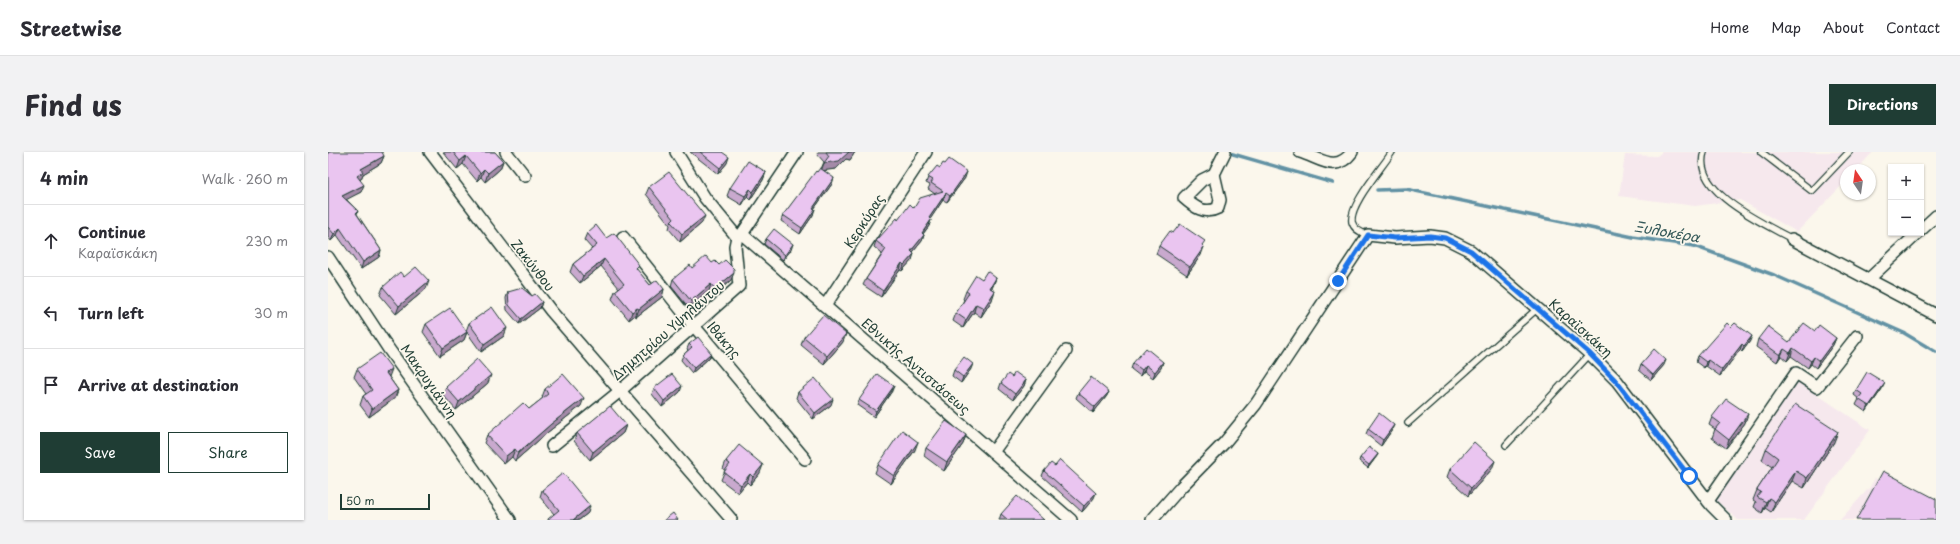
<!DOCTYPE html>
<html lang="en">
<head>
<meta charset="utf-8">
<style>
	:root { --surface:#fff; --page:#f2f2f3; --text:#2b2b33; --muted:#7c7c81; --line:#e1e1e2; --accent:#1f3d34 }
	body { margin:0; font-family:"Playpen Sans",sans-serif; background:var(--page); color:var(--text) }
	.controls { position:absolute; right:12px; top:12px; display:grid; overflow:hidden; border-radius:0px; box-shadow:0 1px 3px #0004 }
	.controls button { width:36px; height:36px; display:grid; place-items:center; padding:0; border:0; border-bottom:1px solid var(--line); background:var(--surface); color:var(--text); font:20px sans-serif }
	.compass { position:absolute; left:1512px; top:12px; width:36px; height:36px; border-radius:50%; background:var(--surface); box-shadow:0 1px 3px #0004; rotate:347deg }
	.scale { position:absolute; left:12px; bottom:10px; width:90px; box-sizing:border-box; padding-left:4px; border:2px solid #1f3d34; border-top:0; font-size:11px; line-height:14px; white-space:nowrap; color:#1f3d34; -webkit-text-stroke:3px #fbf7ec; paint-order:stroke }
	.stop { position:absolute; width:12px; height:12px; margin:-9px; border:3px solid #1a73e8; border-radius:50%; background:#fff }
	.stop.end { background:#1a73e8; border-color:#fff; box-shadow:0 1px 4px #0008 }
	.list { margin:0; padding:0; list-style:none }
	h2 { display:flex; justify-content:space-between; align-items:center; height:52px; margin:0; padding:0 16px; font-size:17px }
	h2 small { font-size:13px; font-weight:400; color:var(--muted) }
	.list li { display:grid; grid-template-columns:26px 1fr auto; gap:12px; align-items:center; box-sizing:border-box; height:72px; padding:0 16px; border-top:1px solid var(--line) }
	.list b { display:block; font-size:15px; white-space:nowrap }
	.list p { margin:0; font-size:13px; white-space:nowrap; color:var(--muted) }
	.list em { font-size:13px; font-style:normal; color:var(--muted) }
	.actions { display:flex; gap:8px; padding:12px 16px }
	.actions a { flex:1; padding:9px 0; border:1px solid var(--accent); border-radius:0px; text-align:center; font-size:14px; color:var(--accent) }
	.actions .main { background:var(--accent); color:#fff }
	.icon { flex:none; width:22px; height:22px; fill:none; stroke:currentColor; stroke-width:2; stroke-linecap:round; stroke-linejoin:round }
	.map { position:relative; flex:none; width:1608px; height:368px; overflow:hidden; border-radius:0px }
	header { display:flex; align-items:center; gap:24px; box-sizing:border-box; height:56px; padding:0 20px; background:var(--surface); border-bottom:1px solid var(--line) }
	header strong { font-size:19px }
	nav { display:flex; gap:22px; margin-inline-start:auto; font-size:14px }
	.intro { display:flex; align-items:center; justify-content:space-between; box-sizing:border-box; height:96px; padding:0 24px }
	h1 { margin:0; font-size:28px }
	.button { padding:10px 18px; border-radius:0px; background:var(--accent); color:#fff; font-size:14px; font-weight:700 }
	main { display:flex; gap:24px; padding:0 24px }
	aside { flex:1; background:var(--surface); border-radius:0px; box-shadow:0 1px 3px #0004 }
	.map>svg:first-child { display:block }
</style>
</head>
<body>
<header>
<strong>Streetwise</strong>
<nav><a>Home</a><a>Map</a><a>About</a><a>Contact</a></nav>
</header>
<div class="intro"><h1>Find us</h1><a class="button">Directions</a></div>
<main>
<aside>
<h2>4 min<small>Walk · 260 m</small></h2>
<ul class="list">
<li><svg class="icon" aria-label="ahead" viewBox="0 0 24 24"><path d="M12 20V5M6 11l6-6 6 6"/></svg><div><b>Continue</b><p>Καραϊσκάκη</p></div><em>230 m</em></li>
<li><svg class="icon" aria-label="left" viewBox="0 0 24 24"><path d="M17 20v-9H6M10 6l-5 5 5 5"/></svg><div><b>Turn left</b></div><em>30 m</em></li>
<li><svg class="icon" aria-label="arrive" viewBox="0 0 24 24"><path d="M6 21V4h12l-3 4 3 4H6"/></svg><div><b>Arrive at destination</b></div></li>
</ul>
<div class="actions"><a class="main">Save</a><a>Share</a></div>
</aside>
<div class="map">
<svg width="1608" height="368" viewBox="0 0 1608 368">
	<rect width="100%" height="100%" fill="#fbf7ec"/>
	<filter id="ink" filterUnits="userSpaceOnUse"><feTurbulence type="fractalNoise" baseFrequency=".025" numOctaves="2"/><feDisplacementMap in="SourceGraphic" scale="8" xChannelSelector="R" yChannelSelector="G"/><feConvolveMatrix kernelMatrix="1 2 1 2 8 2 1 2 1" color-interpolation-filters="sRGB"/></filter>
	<g filter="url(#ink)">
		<!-- built -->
		<g fill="#f6e8ed">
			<path d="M1334 0H1545L1528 18H1518V29L1469 80 1412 48 1367 54 1291 44 1297 3 1329 4Z"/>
			<path d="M1469 229 1542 278 1476 368H1410L1388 348Z"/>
			<path d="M1547 326 1608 358V368H1512L1542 335Z"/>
		</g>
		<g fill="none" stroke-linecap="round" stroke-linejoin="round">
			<!-- stream -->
			<g stroke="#6292a4" stroke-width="3.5">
				<path d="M898 0 1005 31"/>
				<path d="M1049 38 1078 37 1305 85 1366 94 1446 123 1576 181 1608 200"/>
			</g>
			<defs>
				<g id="service">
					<path d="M1376 0C1363 40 1437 72 1464 87"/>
					<path d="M1433 0 1484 39 1521 0"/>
					<path d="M1040 83C1034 81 1026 78 1024 70 1021 53 1054 16 1064 0"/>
					<path d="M1080 271 1210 156"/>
					<path d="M1178 293 1262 202"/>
				</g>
				<g id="minor">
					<path d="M102 0 223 159 403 367"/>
					<path d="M178 0 197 24"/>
					<path d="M348 0 377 46 409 85"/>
					<path d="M972 0C992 6 1008 22 1024 0"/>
					<path d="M886 22 874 28 856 46C866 55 877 63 890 56L892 48 886 22 897 0"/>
					<path d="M1593 78 1608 64"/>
					<path d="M414 82 743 368"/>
					<path d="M295 85 366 174 477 307"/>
					<path d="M1464 87 1608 163"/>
					<path d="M0 105 60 196 182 368"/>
					<path d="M1542 126 1590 81"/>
					<path d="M497 154 598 0"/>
					<path d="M224 294 292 239 411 134 407 94 409 85 414 82 422 70 469 0"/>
					<path d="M665 300 738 199"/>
					<path d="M1380 349 1468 221 1489 235 1529 184"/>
					<path d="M824 368 853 335 897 290 928 252 1040 83 1067 86 1102 84 1117 86 1143 99 1262 202 1289 229 1383 353 1398 368"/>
				</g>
			</defs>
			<!-- service casing -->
			<use href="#service" stroke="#1f3d34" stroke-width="8"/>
			<!-- minor casing -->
			<use href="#minor" stroke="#1f3d34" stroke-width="14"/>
			<!-- service -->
			<use href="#service" stroke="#fbf7ec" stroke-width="5.5"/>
			<!-- minor -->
			<use href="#minor" stroke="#fbf7ec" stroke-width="11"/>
		</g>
		<!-- wall -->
		<g fill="#c9a9ce" stroke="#1f3d34">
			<path d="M0 0 56 4 53 11 35 22 33 27 32 28 33 40 18 47 30 59 29 62 53 98 51 105 33 117 9 83 3 89 0 85Z"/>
			<path d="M115 0H167L175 9 172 17 157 30 153 25 149 29 135 12 129 17Z"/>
			<path d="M362 0H394L399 11 390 22Z"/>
			<path d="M490 0H527L522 8 518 7 508 17 496 18 504 32 486 57 485 63 472 82 453 69 455 63 489 20 493 17 496 10 489 2Z"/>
			<path d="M612 16 637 26 619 50 615 48 602 67 603 68 601 74 595 82 596 83 594 89 585 100 584 108 574 119 572 118 553 145 535 133 538 127 554 102 546 95 548 89 570 68 607 42 600 37 602 33 598 31 600 25Z"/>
			<path d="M438 20 435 28 422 48 419 45 414 53 399 44 402 36Z"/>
			<path d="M321 35 374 71 352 90 341 77 342 73 318 42Z"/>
			<path d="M259 81 278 86 309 118 322 133 336 137 334 145 308 165 307 163 301 168 284 147 287 139 291 136 273 114 252 131 242 120 245 112 264 97 256 88Z"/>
			<path d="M438 87 463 98 455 108 436 92Z"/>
			<path d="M831 94H875L873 103 859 123 828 102Z"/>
			<path d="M384 111 403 128 385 144 381 139 361 156 343 134 345 127 364 116Z"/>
			<path d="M76 125 98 137 68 162 52 143 55 135Z"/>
			<path d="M668 126 665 134 663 137 664 148 653 165 646 160 635 176 625 169 628 161 636 148 635 147 638 139 654 127Z"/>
			<path d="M180 140 204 144 214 150 212 156 191 172 179 158 178 146Z"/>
			<path d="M141 171 176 184 153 200 138 179Z"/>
			<path d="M98 172 139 180 136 188 112 204 95 180Z"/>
			<path d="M1487 179 1508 186 1505 193 1488 216 1483 212 1480 216 1463 204 1459 209 1453 204 1449 210 1428 195 1430 187 1461 190Z"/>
			<path d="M476 185 515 190 496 212 473 193Z"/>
			<path d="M1422 189 1414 200 1412 198 1392 224 1378 214 1376 216 1368 210 1370 204Z"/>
			<path d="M361 192 383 201 381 206 364 221 353 208 355 203 360 198 359 197Z"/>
			<path d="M835 210 833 216 825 226 816 219 812 224 803 217 805 211Z"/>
			<path d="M1313 212 1336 213 1323 228 1311 218Z"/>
			<path d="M29 217 61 225 70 238 67 246 41 265 32 253 35 244 38 242 26 225Z"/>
			<path d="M643 217 633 231 624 224 626 218Z"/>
			<path d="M684 225 698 228 696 234 685 248 671 237 673 231Z"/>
			<path d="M160 231 128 258 115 243 118 235Z"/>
			<path d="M326 236 352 240 334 255 324 242Z"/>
			<path d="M217 237 253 254 220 280 187 309 184 305 176 312 156 291 159 283 201 257 215 246 214 245Z"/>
			<path d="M1554 237 1538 260 1528 253 1531 247 1526 243 1528 238Z"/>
			<path d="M564 239 546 265 529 253 531 248Z"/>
			<path d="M470 240 503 253 485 267 468 246Z"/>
			<path d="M781 240 778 245 765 261 748 246 750 241Z"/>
			<path d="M1384 265 1417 271 1398 296 1384 286 1387 277 1381 273Z"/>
			<path d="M298 273 295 281 262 308 246 289 249 281Z"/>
			<path d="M1040 277 1064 278 1053 294 1038 282Z"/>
			<path d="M638 283 635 292 616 319 596 304 598 296Z"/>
			<path d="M1506 290 1476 336 1464 329 1443 360 1437 356 1434 361 1426 355 1428 350 1425 348 1429 338 1444 315 1434 308 1438 297Z"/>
			<path d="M587 298 563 332 547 321 550 313Z"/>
			<path d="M1050 302 1049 304 1040 316 1031 309 1032 306Z"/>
			<path d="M398 309 432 321 422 333 419 330 410 341 393 328 397 318 395 317Z"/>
			<path d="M727 314 766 346 754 360 714 324 716 319Z"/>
			<path d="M1122 317H1164L1140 344 1119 325Z"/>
			<path d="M214 338 260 361 251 368H220L226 362 212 345Z"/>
			<path d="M673 362 716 368H671Z"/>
		</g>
		<!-- shaded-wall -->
		<g fill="#a48aa8" stroke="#1f3d34">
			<path d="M521 0H527L522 8 518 7 508 17 493 19 496 11Z"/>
			<path d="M56 4 53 11 35 22 33 27 26 31 29 24 33 17Z"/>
			<path d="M138 4 135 12 129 17 132 9Z"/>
			<path d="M401 5 399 11 390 22 392 16Z"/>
			<path d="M175 9 172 17 157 30 160 21Z"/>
			<path d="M156 17 153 25 149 29 152 21Z"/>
			<path d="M438 20 435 28 422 48 425 40Z"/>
			<path d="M639 20 637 26 619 50 622 44Z"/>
			<path d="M506 26 504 32 483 61 485 56Z"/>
			<path d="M36 33 33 40 12 51 14 44Z"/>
			<path d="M422 37 419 45 414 53 417 44Z"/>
			<path d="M618 41 615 48 599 72 601 66Z"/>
			<path d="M487 57 485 63 472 82 474 76Z"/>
			<path d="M377 64 374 71 352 90 354 82Z"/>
			<path d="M603 68 601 74 591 87 594 81Z"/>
			<path d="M12 76 9 83 3 89 6 82Z"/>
			<path d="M596 83 594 89 581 105 583 99Z"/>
			<path d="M465 92 463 98 455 108 457 103Z"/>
			<path d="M876 95 873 103 859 123 862 115Z"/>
			<path d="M53 98 51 105 33 117 35 110Z"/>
			<path d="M586 102 584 108 574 119 576 113Z"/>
			<path d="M276 107 273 114 252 131 255 124Z"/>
			<path d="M574 111 572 118 553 145 555 139Z"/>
			<path d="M406 121 403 128 385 144 387 137Z"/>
			<path d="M668 126 665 134 659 144 662 136Z"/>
			<path d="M101 129 98 137 68 162 71 154Z"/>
			<path d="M383 132 381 139 361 156 363 149Z"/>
			<path d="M336 137 334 145 308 165 311 157Z"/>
			<path d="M667 139 664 148 653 165 656 156Z"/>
			<path d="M214 150 212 156 191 172 193 167Z"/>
			<path d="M648 152 646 160 635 176 638 168Z"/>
			<path d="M309 156 307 163 301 168 304 160Z"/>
			<path d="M179 176 176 184 153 200 156 192Z"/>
			<path d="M139 180 136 188 112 204 115 196Z"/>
			<path d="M518 182 515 190 496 212 499 204Z"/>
			<path d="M1424 184 1422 189 1414 200 1416 194Z"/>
			<path d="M1508 186 1505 193 1488 216 1491 209Z"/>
			<path d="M1414 192 1412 198 1392 224 1394 218Z"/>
			<path d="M1465 196 1463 204 1459 209 1462 201Z"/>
			<path d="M1456 197 1453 204 1449 210 1452 203Z"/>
			<path d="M383 201 381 206 364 221 366 216Z"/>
			<path d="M1486 205 1483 212 1480 216 1483 209Z"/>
			<path d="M1338 208 1336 213 1323 228 1325 223Z"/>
			<path d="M1380 208 1378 214 1376 216 1378 210Z"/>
			<path d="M835 210 833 216 825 226 827 220Z"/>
			<path d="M645 212 643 217 633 231 635 225Z"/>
			<path d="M818 213 816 219 812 224 814 218Z"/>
			<path d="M64 217 61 225 58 221Z"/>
			<path d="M163 223 160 231 128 258 131 250Z"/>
			<path d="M698 228 696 234 685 248 687 242Z"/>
			<path d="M1557 231 1554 237 1538 260 1541 254Z"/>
			<path d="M354 234 352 240 334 255 336 249Z"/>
			<path d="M566 234 564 239 546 265 548 259Z"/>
			<path d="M70 238 67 246 41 265 44 257Z"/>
			<path d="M781 240 778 245 765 261 767 255Z"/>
			<path d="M256 246 253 254 220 280 187 309 190 301 223 272Z"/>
			<path d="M505 247 503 253 485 267 487 261Z"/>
			<path d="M1420 262 1417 271 1398 296 1401 288Z"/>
			<path d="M298 273 295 281 262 308 265 300Z"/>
			<path d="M1066 273 1064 278 1053 294 1055 288Z"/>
			<path d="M1510 280 1506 290 1476 336 1479 326Z"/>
			<path d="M638 283 635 292 616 319 619 310Z"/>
			<path d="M590 290 587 298 563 332 566 324Z"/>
			<path d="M187 297 184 305 176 312 178 304Z"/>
			<path d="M1050 302 1049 304 1040 316 1041 313Z"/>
			<path d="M1167 309 1164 317 1140 344 1143 336Z"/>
			<path d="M435 313 432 321 422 333 425 325Z"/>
			<path d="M1468 319 1464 329 1443 360 1447 350Z"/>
			<path d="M422 322 419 330 410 341 413 333Z"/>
			<path d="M768 341 766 346 754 360 756 354Z"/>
			<path d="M1441 346 1437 356 1434 361 1438 350Z"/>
			<path d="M262 354 260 361 251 368H245Z"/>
		</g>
		<!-- building -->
		<g fill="#eac5f0" stroke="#1f3d34">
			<path d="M0 0H54L56 4 33 17 35 20 29 24 36 33 14 44 30 59 28 61 53 98 35 110 12 76 6 82 0 75Z"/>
			<path d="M125 0H167L175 9 160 21 156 17 152 21 138 4 132 9Z"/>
			<path d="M372 0H394L401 5 392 16Z"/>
			<path d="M498 0H521L511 9 496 11 501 4Z"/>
			<path d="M621 7 639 20 622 44 618 41 601 66 603 68 594 81 596 83 583 99 586 102 576 113 574 111 555 139 538 127 558 97 548 89 569 66 570 68 582 52 586 56 592 46 615 39 603 31 605 28 600 25 609 14 612 16 615 11 617 12Z"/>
			<path d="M420 9 438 20 425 40 422 37 417 44 402 36Z"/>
			<path d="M492 16 506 26 485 56 487 57 474 76 455 63 488 19 489 20Z"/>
			<path d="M341 20 377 64 354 82 343 70 346 67 321 35Z"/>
			<path d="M852 72 877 89 874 93 876 95 862 115 831 94 842 79 845 81Z"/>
			<path d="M268 73 278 86 286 81 311 113 308 116 322 133 329 128 336 137 311 157 309 156 304 160 287 139 296 132 276 107 255 124 245 112 269 93 259 81Z"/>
			<path d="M446 77 465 92 457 103 438 87Z"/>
			<path d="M378 104 384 111 387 109 391 113 397 108 406 117V121L387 137 383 132 363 149 345 127 362 113 364 116Z"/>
			<path d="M88 115 101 129 71 154 55 135 72 120 76 125Z"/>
			<path d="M659 119 668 126 662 136 667 139 656 156 648 152 638 168 628 161 641 141 638 139 648 123 654 127Z"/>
			<path d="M194 136 204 144 207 142 214 150 193 167 181 153 180 140Z"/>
			<path d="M164 155 179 176 156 192 141 171Z"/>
			<path d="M122 156 139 180 115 196 98 172Z"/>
			<path d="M495 163 518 182 499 204 476 185Z"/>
			<path d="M1399 171 1403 175 1407 171 1424 184 1416 194 1414 192 1394 218 1380 208 1378 210 1370 204Z"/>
			<path d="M1476 171 1487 179 1491 173 1508 186 1491 209 1486 205 1483 209 1465 196 1462 201 1456 197 1452 203 1430 187 1440 174 1461 190Z"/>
			<path d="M370 185 383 201 366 216 355 203 364 195 361 192Z"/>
			<path d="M818 196 835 210 827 220 818 213 814 218 805 211Z"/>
			<path d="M1326 197 1338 208 1325 223 1313 212Z"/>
			<path d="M52 201 64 217 58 221 70 238 44 257 35 244 44 238 29 217Z"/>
			<path d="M636 205 645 212 635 225 626 218Z"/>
			<path d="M149 207 163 223 131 250 118 235Z"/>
			<path d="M687 220 698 228 687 242 673 231 680 222 684 225Z"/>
			<path d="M1539 220 1557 231 1541 254 1530 247 1534 242 1528 238Z"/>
			<path d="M235 222 256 246 223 272 190 301 187 297 178 304 159 283 195 251 201 257 220 242 217 237Z"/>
			<path d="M344 222 354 234 336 249 326 236Z"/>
			<path d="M549 222 566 234 548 259 531 248Z"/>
			<path d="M763 225 781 240 767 255 750 241Z"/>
			<path d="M487 226 505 247 487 261 470 240Z"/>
			<path d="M1398 247 1420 262 1401 288 1387 277 1392 271 1384 265Z"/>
			<path d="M1467 252 1510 280 1479 326 1468 319 1447 350 1441 346 1438 350 1429 345 1433 340 1429 338 1450 306 1438 297Z"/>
			<path d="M282 254 298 273 265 300 249 281Z"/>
			<path d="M1051 261 1066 273 1055 288 1040 277Z"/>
			<path d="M618 269 638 283 619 310 598 296Z"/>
			<path d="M574 278 590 290 566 324 550 313Z"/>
			<path d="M1146 290 1167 309 1143 336 1122 317Z"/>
			<path d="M411 293 435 313 425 325 422 322 413 333 396 320 402 312 398 309Z"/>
			<path d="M1041 295 1050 302 1041 313 1032 306Z"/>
			<path d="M732 308 768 341 756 354 716 319 723 311 727 314Z"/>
			<path d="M1555 319 1608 347V368H1528Z"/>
			<path d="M235 321 262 354 245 368H220V367L231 358 214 338Z"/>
			<path d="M689 344 716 368H680L673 362Z"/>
			<path d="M345 361 350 368H336Z"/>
		</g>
	</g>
	<g fill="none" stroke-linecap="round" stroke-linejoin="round" filter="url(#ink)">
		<!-- route -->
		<path stroke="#1a73e8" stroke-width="5" d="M1010 129 1040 83 1067 86 1102 84 1117 86 1143 99 1262 202 1288 229 1361 324"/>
	</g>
	<g text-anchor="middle" stroke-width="3.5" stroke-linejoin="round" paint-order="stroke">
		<!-- street labels -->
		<g font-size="13" fill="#1f3d34" stroke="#fbf7ec">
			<text transform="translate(536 69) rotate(-57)" y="5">Κερκύρας</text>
			<text transform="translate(205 113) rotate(52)" y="5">Ζακύνθου</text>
			<text transform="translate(1253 176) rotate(42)" y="5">Καραϊσκάκη</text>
			<text transform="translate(340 178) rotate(-41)" y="5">Δημητρίου Υψηλάντου</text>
			<text transform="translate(396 188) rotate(50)" y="5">Ιθάκης</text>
			<text transform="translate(588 214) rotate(41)" y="5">Εθνικής Αντιστάσεως</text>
			<text transform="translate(101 229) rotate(55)" y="5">Μακρυγιάννη</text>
		</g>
		<!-- water labels -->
		<g font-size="14" font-style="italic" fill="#355959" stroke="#fbf7ec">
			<text transform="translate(1339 80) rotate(10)" y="5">Ξυλοκέρα</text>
		</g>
	</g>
</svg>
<div class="controls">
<button>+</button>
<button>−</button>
</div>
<svg class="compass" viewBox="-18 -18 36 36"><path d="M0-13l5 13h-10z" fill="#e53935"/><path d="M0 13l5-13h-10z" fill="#7c7c81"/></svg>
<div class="scale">50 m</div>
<div class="stop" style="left:1361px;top:324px"></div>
<div class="stop end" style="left:1010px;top:129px"></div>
</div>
</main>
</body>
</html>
